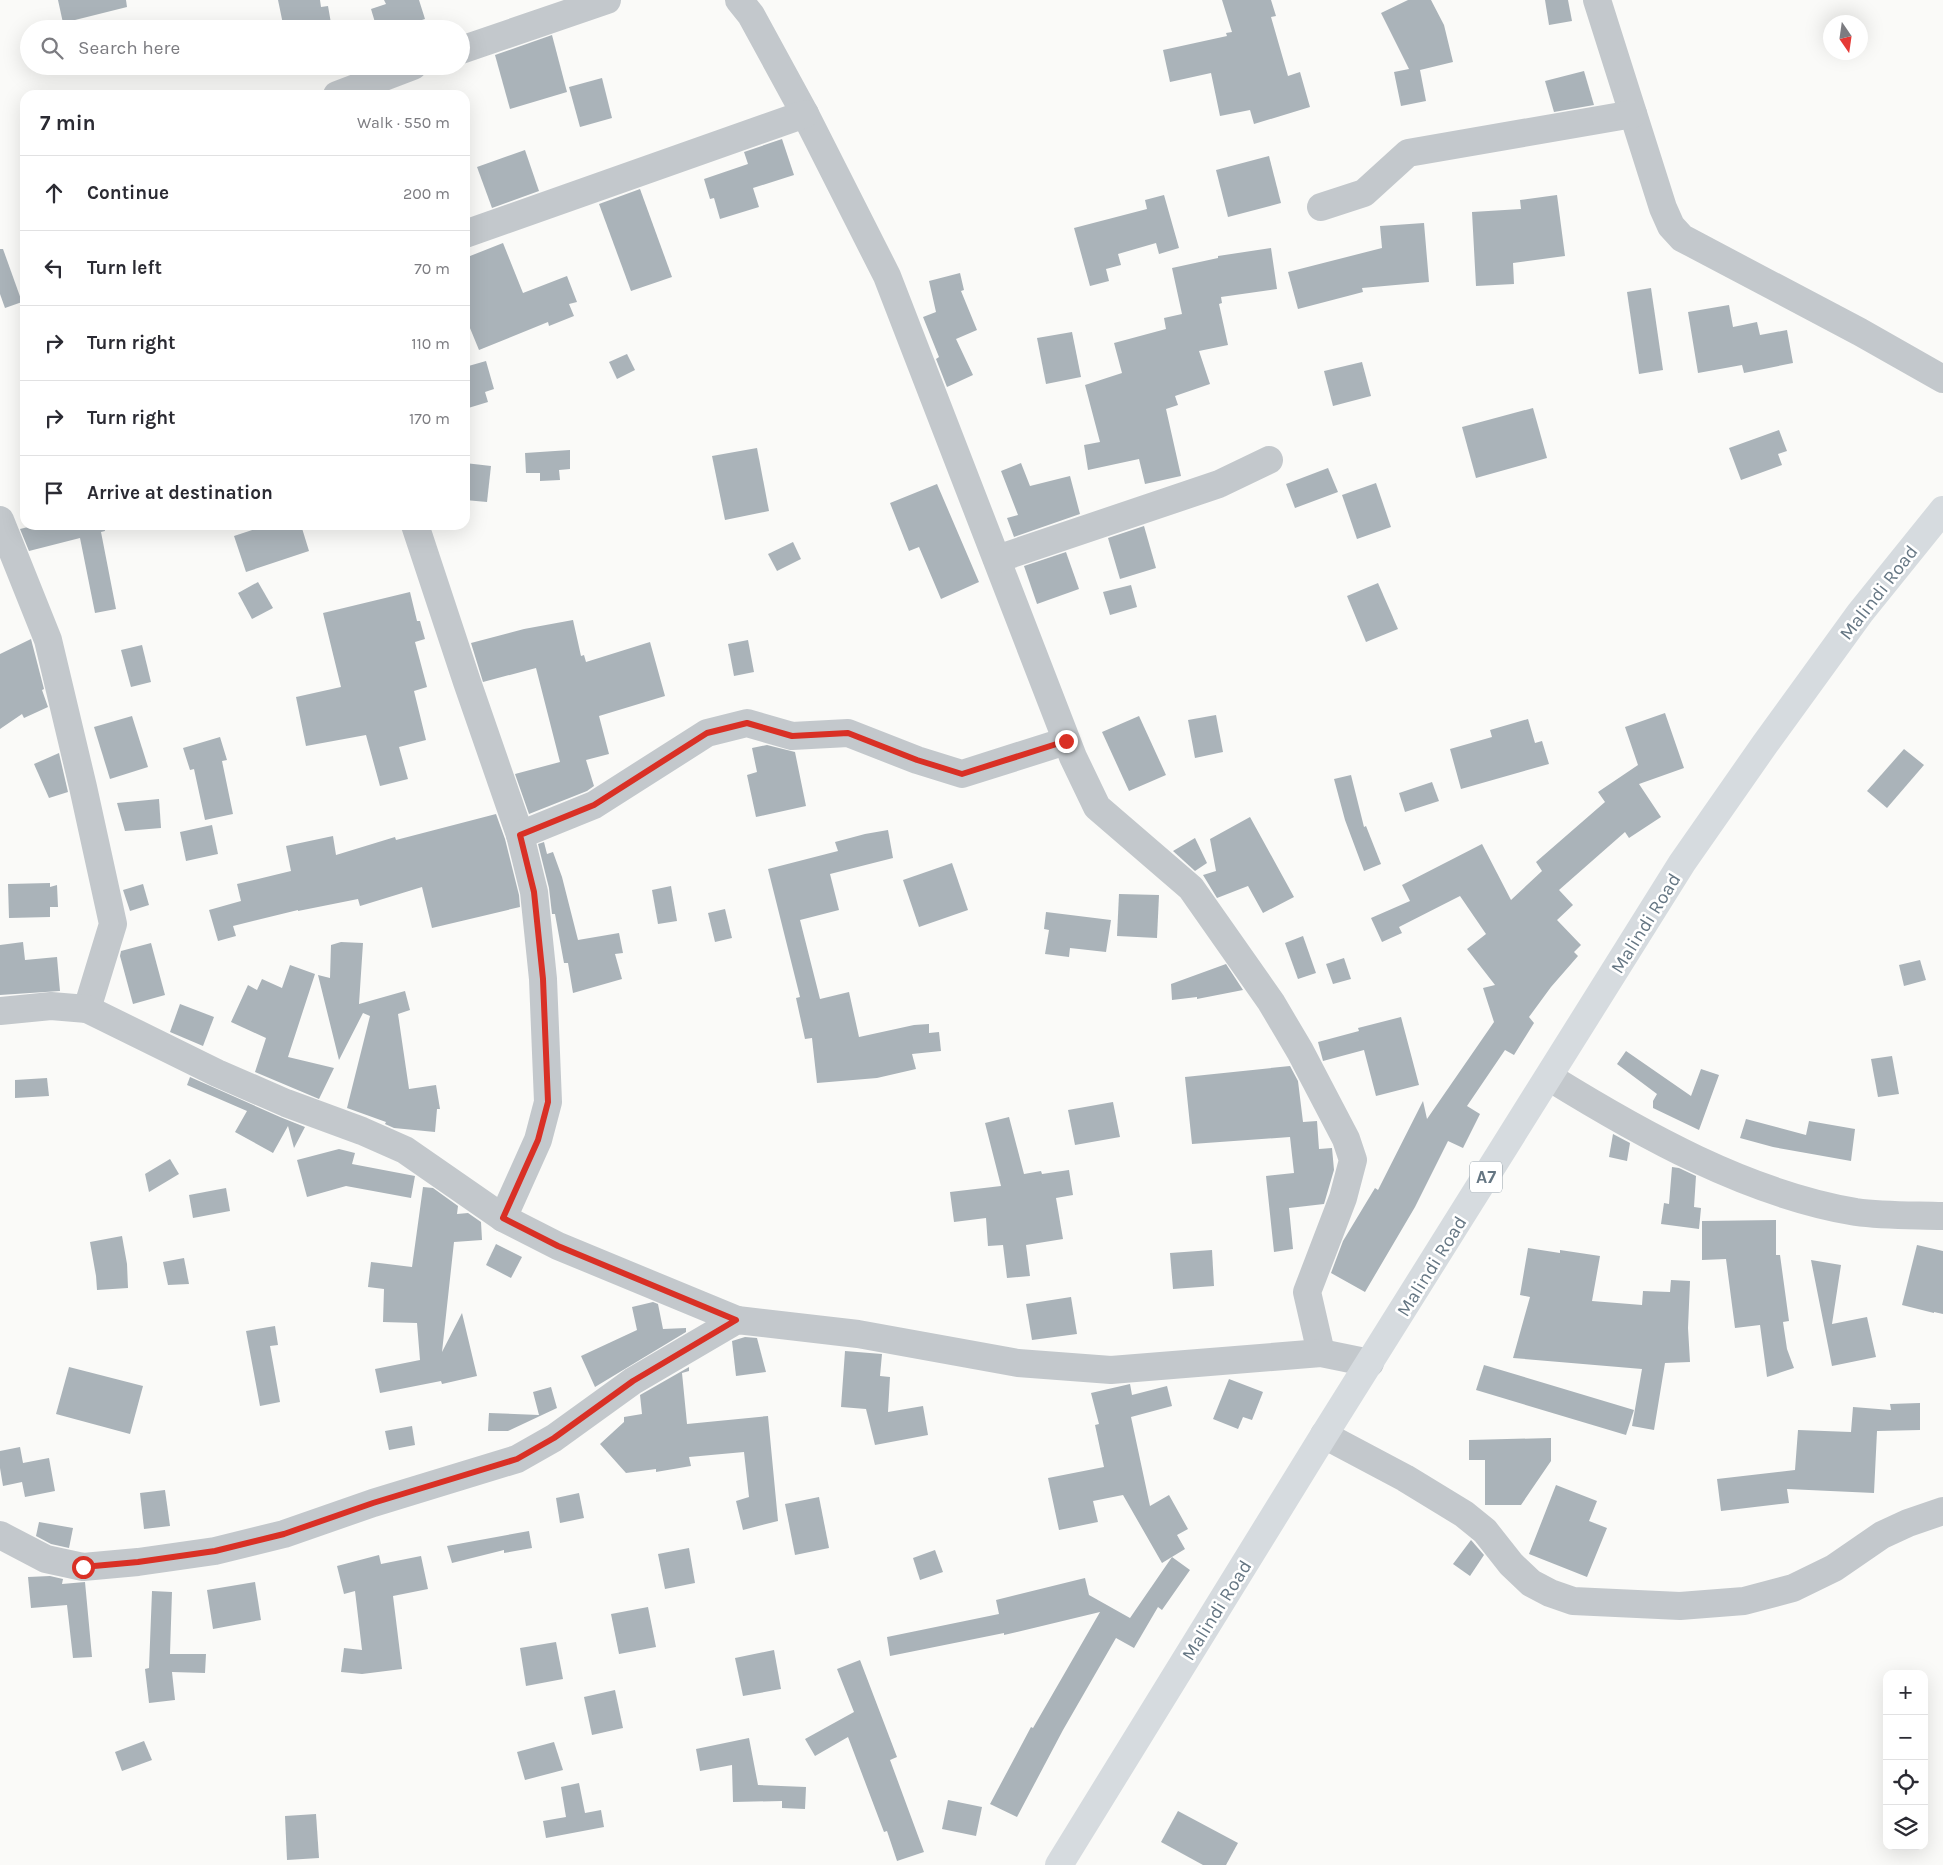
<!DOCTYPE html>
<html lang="en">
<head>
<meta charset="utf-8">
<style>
	:root { --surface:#fff; --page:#f2f2f3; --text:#2b2b33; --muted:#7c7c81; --line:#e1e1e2 }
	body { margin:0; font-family:Karla,sans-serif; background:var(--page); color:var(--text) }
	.controls { position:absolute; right:15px; bottom:15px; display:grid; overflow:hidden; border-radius:10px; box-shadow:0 5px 20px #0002 }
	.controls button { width:45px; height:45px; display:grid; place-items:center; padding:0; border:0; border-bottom:1px solid var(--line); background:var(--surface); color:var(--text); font:25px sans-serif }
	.compass { position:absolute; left:1823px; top:15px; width:45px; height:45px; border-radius:50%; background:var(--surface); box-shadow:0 5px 20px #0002; rotate:167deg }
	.stop { position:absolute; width:15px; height:15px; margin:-11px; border:4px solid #d93025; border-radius:50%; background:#fff }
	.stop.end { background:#d93025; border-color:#fff; box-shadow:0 1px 5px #0008 }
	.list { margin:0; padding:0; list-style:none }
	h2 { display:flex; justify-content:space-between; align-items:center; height:65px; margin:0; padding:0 20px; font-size:21px }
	h2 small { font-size:16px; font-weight:400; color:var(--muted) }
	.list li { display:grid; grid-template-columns:32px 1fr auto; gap:15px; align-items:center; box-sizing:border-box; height:75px; padding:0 20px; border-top:1px solid var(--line) }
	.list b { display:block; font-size:19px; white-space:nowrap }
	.list em { font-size:16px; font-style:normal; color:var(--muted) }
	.icon { flex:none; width:28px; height:28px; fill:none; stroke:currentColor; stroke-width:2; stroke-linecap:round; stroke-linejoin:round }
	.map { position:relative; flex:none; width:1943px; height:1865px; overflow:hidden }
	.search { position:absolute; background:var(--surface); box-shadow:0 5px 20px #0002; left:20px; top:20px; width:450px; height:55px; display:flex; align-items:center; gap:12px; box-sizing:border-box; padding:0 18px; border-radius:28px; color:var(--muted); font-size:19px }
	.panel { position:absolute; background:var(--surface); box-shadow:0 5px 20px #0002; left:20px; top:90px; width:450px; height:440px; border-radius:15px }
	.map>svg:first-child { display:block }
</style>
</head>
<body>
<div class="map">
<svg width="1943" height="1865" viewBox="0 0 1943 1865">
	<rect width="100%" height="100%" fill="#fafaf8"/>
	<!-- building -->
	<g fill="#aab3b9">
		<path d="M58 0H126L127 7 63 23Z"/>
		<path d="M278 0H320L321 7 328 6 332 29H284Z"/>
		<path d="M384 0H419L425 19 394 29H377L371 9 386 4Z"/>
		<path d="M1222 0H1271L1276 16 1271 17 1288 76 1300 72 1310 107 1254 124 1250 110 1220 116 1211 73 1170 82 1163 50 1227 36 1226 33 1232 32Z"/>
		<path d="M1408 0H1431L1444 25 1453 62 1420 70 1426 101 1401 106 1394 72 1409 69 1381 13Z"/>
		<path d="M1545 0H1568L1572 21 1549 25Z"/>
		<path d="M552 35 567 92 510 109 495 55Z"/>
		<path d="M1584 71 1594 105 1554 112 1545 81Z"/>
		<path d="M602 78 612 118 580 127 569 87Z"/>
		<path d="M782 139 794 175 753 188 759 207 720 219 714 198 710 199 704 179 748 164 744 152Z"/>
		<path d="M525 150 539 191 492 208 477 167Z"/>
		<path d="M1269 156 1281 203 1228 217 1216 170Z"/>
		<path d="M640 189 672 277 631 291 599 204Z"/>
		<path d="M1164 195 1179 248 1159 254 1156 243 1118 254 1121 265 1106 269 1109 281 1090 286 1074 228 1147 209 1145 200Z"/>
		<path d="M1557 195 1565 256 1513 263 1514 284 1476 286 1472 212 1521 209 1520 200Z"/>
		<path d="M1424 223 1429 282 1362 288 1363 292 1298 309 1288 272 1382 248 1380 226Z"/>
		<path d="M503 243 523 293 567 276 577 302 569 304 574 316 549 326 548 322 479 350 465 316V258Z"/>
		<path d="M1271 248 1277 289 1221 297 1222 303 1219 304 1228 345 1199 351 1210 384 1175 396 1178 405 1166 409 1181 476 1145 484 1139 459 1088 470 1084 445 1100 442 1085 385 1122 373 1114 343 1166 329 1164 318 1182 314 1172 268 1218 258V256Z"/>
		<path d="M0 249H3L22 302 5 308 0 294Z"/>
		<path d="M960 273 964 290 961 291 977 330 956 339 973 375 947 387 936 359 939 357 923 317 936 312 929 281Z"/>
		<path d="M1651 288 1663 370 1639 374 1627 292Z"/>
		<path d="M1729 305 1733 327 1757 322 1760 335 1787 330 1793 363 1744 373 1742 365 1698 373 1688 312Z"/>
		<path d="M1072 332 1081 377 1046 384 1037 338Z"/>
		<path d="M627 354 635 370 617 379 609 362Z"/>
		<path d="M486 361 494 389 485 392 488 402 465 409V367Z"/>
		<path d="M1362 362 1371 396 1333 406 1324 371Z"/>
		<path d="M1533 408 1547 458 1476 478 1462 427Z"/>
		<path d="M1779 430 1787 451 1778 454 1782 465 1741 480 1729 448Z"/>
		<path d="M757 448 769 511 725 520 712 456Z"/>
		<path d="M570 450V469L559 470 560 480 540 481V473H526L525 453Z"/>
		<path d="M465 463 491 466 487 502 465 500Z"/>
		<path d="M1021 463 1030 486 1070 476 1080 514 1014 537 1007 518 1018 515 1001 471Z"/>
		<path d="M1328 468 1338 492 1295 508 1286 484Z"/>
		<path d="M1376 483 1391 527 1357 539 1342 495Z"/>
		<path d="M937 484 979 582 941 599 919 547 909 551 890 503Z"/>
		<path d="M36 525H104L105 531 101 532 116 609 95 613 80 538 29 551 20 529Z"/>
		<path d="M257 525H301L309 551 246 572 234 536 258 528Z"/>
		<path d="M1144 526 1156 568 1120 579 1108 538Z"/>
		<path d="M793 542 801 559 777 571 768 554Z"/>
		<path d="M1066 552 1079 589 1037 604 1024 566Z"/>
		<path d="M258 582 273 608 252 619 238 593Z"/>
		<path d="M1378 583 1398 629 1366 642 1347 596Z"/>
		<path d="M1131 585 1137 607 1110 615 1103 592Z"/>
		<path d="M410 592 417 621H420L425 639 415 642 427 687 414 691 426 740 399 747 408 779 380 786 366 735 306 746 296 697 341 687 323 613Z"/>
		<path d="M573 620 581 656 584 655 586 662 650 642 665 696 599 716 609 754 586 760 594 786 587 791 529 814 515 774 560 762 536 668 483 682 471 643 524 629Z"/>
		<path d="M31 639 44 689 42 690 48 707 24 718 22 714 0 729V654Z"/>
		<path d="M748 640 754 672 734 676 728 644Z"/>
		<path d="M142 645 151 682 131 687 121 650Z"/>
		<path d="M1665 713 1684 768 1639 784 1661 817 1629 838 1625 832 1559 890 1573 905 1557 920 1581 945 1574 952 1578 956 1551 987 1529 1017 1534 1023 1514 1055 1505 1050 1467 1106 1480 1114 1463 1148 1448 1141 1415 1207 1365 1292 1331 1273 1343 1241 1375 1188 1378 1190 1423 1101 1427 1119 1494 1022 1483 988 1495 985 1467 949 1486 934 1460 896 1399 927 1402 933 1382 942 1371 918 1410 901 1402 885 1482 844 1511 900 1542 871 1536 862 1605 802 1598 792 1638 765 1625 727Z"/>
		<path d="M1216 715 1223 752 1195 758 1188 720Z"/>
		<path d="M132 716 148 767 110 779 94 727Z"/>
		<path d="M1139 716 1166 775 1129 791 1102 732Z"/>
		<path d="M1528 719 1535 743 1542 741 1549 764 1461 789 1450 749 1492 737 1490 730Z"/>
		<path d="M220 737 227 760 222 761 233 814 205 820 194 769 190 770 183 748Z"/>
		<path d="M767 745 795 752 806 806 756 817 747 775 757 772 752 748Z"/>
		<path d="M1904 749 1924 765 1887 808 1867 791Z"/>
		<path d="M59 753 68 792 49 798 34 764Z"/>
		<path d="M1351 775 1364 827 1366 826 1381 864 1364 871 1345 820 1334 779Z"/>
		<path d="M1432 782 1439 801 1405 812 1399 793Z"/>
		<path d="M159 799 161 828 125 831 117 803Z"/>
		<path d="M496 814 505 839 519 895 520 907 432 928 422 887 360 906 358 899 298 911V910L233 926 236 936 218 941 209 910 241 901 237 884 291 871 286 846 333 836 336 855 395 837 396 840Z"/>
		<path d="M1250 817 1294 897 1263 913 1248 886 1217 898 1203 875 1216 871 1210 839Z"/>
		<path d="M212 825 218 854 186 861 180 832Z"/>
		<path d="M888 830 893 858 830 874 839 910 800 920 820 999 849 992 859 1037 914 1025 929 1024V1033L939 1032 941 1051 912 1054 916 1069 877 1078 817 1083 812 1038 805 1039 796 998 800 997 768 869 838 851 835 842 865 834Z"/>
		<path d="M1195 838 1207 863 1195 871 1173 851Z"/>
		<path d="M544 842 547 854 553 852 562 877 578 940 619 933 623 953 615 954 622 979 573 993 568 963H564L555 914H552L549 888 538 844Z"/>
		<path d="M952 863 968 910 919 927 903 880Z"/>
		<path d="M50 883V887L57 885 58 907H50V917L9 918 8 884Z"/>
		<path d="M143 884 149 905 130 911 123 890Z"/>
		<path d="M671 886 677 921 658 924 652 890Z"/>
		<path d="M1119 894 1159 895 1157 938 1117 936Z"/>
		<path d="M725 909 732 938 715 942 708 913Z"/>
		<path d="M1046 912 1111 920 1106 952 1070 948 1069 957 1045 954 1049 930 1044 929Z"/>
		<path d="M1303 936 1316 973 1298 979 1285 943Z"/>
		<path d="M23 942 25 960 57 957 60 991 0 995V945Z"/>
		<path d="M341 942 363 943 359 1004 405 991 410 1010 398 1014 409 1089 436 1085 440 1109H437L435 1132 394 1128 385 1124 386 1122 347 1108 370 1016 363 1013 339 1060 318 975 330 978 331 945Z"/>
		<path d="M151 943 165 995 133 1004 120 956 121 951Z"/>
		<path d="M1344 958 1351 979 1333 984 1326 964Z"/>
		<path d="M1920 960 1926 980 1904 986 1899 965Z"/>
		<path d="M1226 964 1243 990 1197 999V997L1172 1000 1171 984Z"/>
		<path d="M290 965 315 974 288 1057 334 1068 319 1099 255 1072 266 1038 231 1022 248 985 257 990 262 979 282 988Z"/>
		<path d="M180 1004 214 1017 203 1046 170 1032Z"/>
		<path d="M1401 1017 1419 1085 1376 1096 1364 1050 1323 1061 1318 1042 1359 1031 1358 1028Z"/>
		<path d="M1626 1051 1691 1096 1701 1069 1719 1075 1699 1130 1653 1108V1101L1657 1094 1617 1064Z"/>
		<path d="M1892 1056 1899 1094 1878 1097 1871 1059Z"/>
		<path d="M1290 1066 1298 1081 1303 1122 1317 1121 1319 1149 1332 1148 1334 1170 1324 1204 1289 1208 1293 1249 1274 1252 1266 1176 1294 1173 1290 1137 1192 1144 1185 1077Z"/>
		<path d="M190 1077 280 1117 305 1127 294 1148 288 1126 273 1153 235 1132 247 1111 187 1085Z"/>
		<path d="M47 1078 49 1096 15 1098V1080Z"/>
		<path d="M1113 1102 1120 1137 1075 1145 1068 1110Z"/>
		<path d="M1009 1117 1024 1174 1041 1171 1042 1174 1069 1170 1073 1195 1056 1198 1063 1239 1026 1245 1030 1276 1007 1278 1003 1245 988 1246 986 1218 954 1222 950 1192 1001 1186 985 1123Z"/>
		<path d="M1746 1119 1806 1135 1809 1121 1855 1129 1851 1161 1773 1147 1740 1138Z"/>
		<path d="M1613 1134 1630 1143 1627 1161 1609 1157Z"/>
		<path d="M339 1149 355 1153 352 1164 415 1176 411 1198 346 1186 307 1197 297 1160Z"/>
		<path d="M170 1159 179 1174 149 1192 145 1174Z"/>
		<path d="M1672 1167 1679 1168 1696 1176 1694 1207 1701 1208 1699 1229 1661 1224 1664 1203 1669 1204Z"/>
		<path d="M423 1187 433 1188 458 1206 457 1214 468 1213 481 1222 482 1240 454 1242 442 1352 462 1313 477 1376 442 1384 441 1381 380 1393 375 1369 420 1360 417 1323 383 1322 384 1289 368 1287 371 1262 412 1267Z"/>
		<path d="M226 1188 230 1211 193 1218 189 1195Z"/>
		<path d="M1776 1220V1255H1780L1789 1321 1783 1322 1787 1349 1794 1368 1767 1377 1760 1325 1735 1328 1726 1259 1702 1260V1221Z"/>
		<path d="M122 1236 127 1264 128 1288 97 1290 96 1276 90 1242Z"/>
		<path d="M496 1244 522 1257 511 1278 486 1265Z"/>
		<path d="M1917 1245 1943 1251V1314L1934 1312V1313L1902 1305Z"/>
		<path d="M1528 1248 1560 1253V1250L1600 1256 1592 1301 1642 1305 1643 1291 1670 1292 1671 1280 1690 1281 1688 1328 1690 1362 1665 1363 1654 1430 1632 1426 1642 1369 1513 1358 1530 1297 1520 1295Z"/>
		<path d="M1212 1250 1214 1286 1173 1289 1170 1253Z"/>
		<path d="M184 1258 189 1284 168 1285 163 1262Z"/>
		<path d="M1811 1260 1841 1265 1832 1324 1867 1317 1876 1357 1832 1366Z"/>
		<path d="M1071 1297 1077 1334 1032 1340 1026 1304Z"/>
		<path d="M653 1302 658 1304 663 1329 686 1328V1332L595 1387 581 1356 637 1330 632 1307Z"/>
		<path d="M275 1326 278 1345 270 1346 280 1402 260 1406 246 1331Z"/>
		<path d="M745 1337 757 1338 766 1372 736 1376 732 1341Z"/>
		<path d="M845 1351 882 1354 880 1376 890 1377 888 1412 923 1406 928 1435 875 1445 866 1409 841 1407Z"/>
		<path d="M1484 1365 1634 1410 1626 1435 1476 1390Z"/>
		<path d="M69 1367 143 1386 130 1434 56 1414Z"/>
		<path d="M689 1367V1371L682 1373 687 1424 768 1416 778 1521 743 1530 736 1501 749 1497 744 1452 689 1457 691 1466 656 1472V1469L626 1473 600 1444 624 1422V1417L642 1414 640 1395Z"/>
		<path d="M1229 1379 1263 1392 1252 1420 1243 1417 1238 1429 1213 1419Z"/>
		<path d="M1130 1384 1132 1395 1167 1386 1172 1406 1131 1417 1150 1506 1169 1495 1188 1529 1177 1535 1185 1549 1162 1563 1123 1495 1093 1501 1098 1522 1059 1530 1048 1478 1104 1467 1095 1425 1099 1424 1091 1393Z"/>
		<path d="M551 1387 557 1408 508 1431H488L489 1413 539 1415 533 1392Z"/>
		<path d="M1920 1403V1430L1877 1431 1874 1493 1787 1489 1789 1503 1721 1511 1717 1479 1795 1470 1798 1430 1851 1432 1853 1407 1891 1410 1890 1404Z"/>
		<path d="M412 1426 415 1445 389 1450 385 1431Z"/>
		<path d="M1551 1438V1461L1521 1505H1485V1460H1469V1440Z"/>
		<path d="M20 1447 23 1463 49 1458 55 1491 25 1497 22 1482 3 1486 0 1468V1451Z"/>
		<path d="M1556 1485 1597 1501 1589 1521 1607 1528 1587 1577 1529 1554Z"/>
		<path d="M165 1490 170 1526 144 1529 140 1493Z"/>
		<path d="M579 1493 584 1518 560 1523 556 1498Z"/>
		<path d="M819 1497 829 1548 795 1555 785 1504Z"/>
		<path d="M39 1522 73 1528 69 1548 51 1544 36 1536Z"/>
		<path d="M529 1531 532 1548 504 1553V1550L452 1563 447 1546Z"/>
		<path d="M1471 1540 1484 1555 1470 1576 1453 1564Z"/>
		<path d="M689 1548 695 1583 665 1589 658 1554Z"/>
		<path d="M935 1550 943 1572 920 1580 913 1558Z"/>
		<path d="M379 1555 381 1564 421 1556 428 1589 393 1596 402 1669 362 1674 341 1672 344 1648 362 1650 355 1591 344 1594 337 1566Z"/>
		<path d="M1172 1557 1190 1570 1162 1610 1158 1607 1134 1648 1116 1638 1063 1730 1017 1817 990 1804 1031 1727 1033 1728 1100 1612 1004 1635V1633L890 1656 887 1637 999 1614 996 1600 1085 1578 1089 1595 1130 1618Z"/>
		<path d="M50 1576 63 1579 62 1584 85 1582 92 1657 73 1658 67 1605 31 1608 28 1577Z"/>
		<path d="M255 1582 261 1620 213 1629 207 1590Z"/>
		<path d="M152 1591 172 1592 170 1654H206L205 1673 172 1672 175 1700 149 1703 145 1669 149 1668Z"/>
		<path d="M648 1607 656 1647 619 1654 611 1614Z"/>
		<path d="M556 1642 563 1679 526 1686 520 1648Z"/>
		<path d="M774 1650 781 1689 743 1696 735 1658Z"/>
		<path d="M860 1660 897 1757 890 1760 924 1852 897 1861 887 1831 884 1832 848 1737 815 1756 805 1739 854 1712 837 1669Z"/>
		<path d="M615 1690 623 1728 592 1735 584 1697Z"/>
		<path d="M749 1738 758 1785 806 1787 805 1809 782 1808V1801L733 1802 732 1765 700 1771 696 1749Z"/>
		<path d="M144 1741 152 1760 122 1771 115 1752Z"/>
		<path d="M554 1742 563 1770 525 1780 517 1752Z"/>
		<path d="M579 1783 585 1813 601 1810 604 1827 546 1838 543 1821 566 1817 561 1787Z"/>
		<path d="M948 1800 982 1807 976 1836 942 1829Z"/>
		<path d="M1178 1811 1238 1843 1226 1865H1203L1161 1842Z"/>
		<path d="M316 1814 319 1858 287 1860 285 1816Z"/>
	</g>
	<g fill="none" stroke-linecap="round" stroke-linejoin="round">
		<!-- minor -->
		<g stroke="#c3c8cc" stroke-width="28">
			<path d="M739 0 751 15 805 114 887 276 1073 757 1097 807 1191 888 1271 1002 1300 1051 1346 1139 1353 1160 1343 1198 1307 1292 1321 1353"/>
			<path d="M1597 0 1663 208 1671 226 1682 238 1860 332 1943 379"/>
			<path d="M461 50 607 0"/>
			<path d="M337 95 413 66"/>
			<path d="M1321 207 1364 193 1408 153 1633 114"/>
			<path d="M465 234 805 114"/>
			<path d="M0 520 48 640 83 787 113 924 87 1009"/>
			<path d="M415 525 467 682 520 835 534 892 543 979 548 1102 538 1140 503 1218"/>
			<path d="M997 559 1219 484 1269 460"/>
			<path d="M520 835 594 805 707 733 747 723 792 736 848 733 917 760 962 774 1066 741"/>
			<path d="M0 1011 51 1006 87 1009 217 1073 286 1103 362 1131 405 1150 503 1218 558 1246 737 1320"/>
			<path d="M1549 1077C1641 1134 1748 1194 1856 1212 1884 1216 1915 1215 1943 1216"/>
			<path d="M1324 1435 1405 1478 1464 1514 1485 1531 1511 1564 1531 1583 1550 1593 1573 1601 1680 1606 1744 1601 1793 1588 1834 1568 1882 1535 1908 1523 1943 1511"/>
			<path d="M0 1535 46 1559 83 1567 138 1562 215 1551 284 1534 373 1503 517 1459 554 1438 633 1381 737 1320 858 1334 1018 1363 1111 1370 1321 1353 1370 1363"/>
		</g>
		<!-- highway -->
		<path stroke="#d6dbdf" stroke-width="28" d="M1059 1865 1324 1435 1682 863 1765 744 1860 613 1943 510"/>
	</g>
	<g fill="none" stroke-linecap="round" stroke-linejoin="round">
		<!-- route -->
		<path stroke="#d93025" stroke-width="6" d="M83 1567 138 1562 215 1551 284 1534 373 1503 517 1459 554 1438 633 1381 736 1320 558 1246 503 1218 538 1140 548 1102 543 979 534 892 520 835 594 805 707 733 747 723 792 736 848 733 917 760 962 774 1066 741"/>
	</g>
	<g text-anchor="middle" stroke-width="5" stroke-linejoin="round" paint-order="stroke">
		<!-- shield labels -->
		<rect fill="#fff" stroke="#939fa8" stroke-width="1" x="1470" y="1161.5" width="32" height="31" rx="4"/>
		<g font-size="18" font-weight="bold" fill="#657683">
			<text x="1486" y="1183">A7</text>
		</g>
		<!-- street labels -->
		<g font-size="19" fill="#657683" stroke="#fff">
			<text transform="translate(1878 592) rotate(-52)" y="7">Malindi Road</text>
			<text transform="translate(1645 923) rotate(-58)" y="7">Malindi Road</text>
			<text transform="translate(1431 1266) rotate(-58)" y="7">Malindi Road</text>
			<text transform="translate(1216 1610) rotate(-58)" y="7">Malindi Road</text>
		</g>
	</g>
</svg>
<div class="controls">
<button>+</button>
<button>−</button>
<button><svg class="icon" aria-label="locate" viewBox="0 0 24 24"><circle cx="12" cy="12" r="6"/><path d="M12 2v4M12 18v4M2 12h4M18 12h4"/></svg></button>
<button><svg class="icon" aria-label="layers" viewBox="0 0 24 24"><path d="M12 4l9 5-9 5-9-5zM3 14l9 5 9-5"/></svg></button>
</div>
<svg class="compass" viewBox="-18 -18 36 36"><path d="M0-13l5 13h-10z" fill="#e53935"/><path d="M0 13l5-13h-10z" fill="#7c7c81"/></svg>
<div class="stop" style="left:83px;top:1567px"></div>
<div class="stop end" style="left:1066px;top:741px"></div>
<div class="search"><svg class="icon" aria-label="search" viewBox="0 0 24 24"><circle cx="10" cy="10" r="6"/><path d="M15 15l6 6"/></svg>Search here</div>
<section class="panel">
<h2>7 min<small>Walk · 550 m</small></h2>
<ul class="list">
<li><svg class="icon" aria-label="ahead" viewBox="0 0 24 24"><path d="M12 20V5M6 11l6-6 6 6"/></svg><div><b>Continue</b></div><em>200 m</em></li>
<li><svg class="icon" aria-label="left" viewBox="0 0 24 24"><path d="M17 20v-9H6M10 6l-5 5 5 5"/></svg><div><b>Turn left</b></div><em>70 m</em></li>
<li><svg class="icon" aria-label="right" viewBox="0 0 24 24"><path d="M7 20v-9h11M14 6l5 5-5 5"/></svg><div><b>Turn right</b></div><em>110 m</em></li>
<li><svg class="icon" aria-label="right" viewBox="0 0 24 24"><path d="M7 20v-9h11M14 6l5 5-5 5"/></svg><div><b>Turn right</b></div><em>170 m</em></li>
<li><svg class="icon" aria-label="arrive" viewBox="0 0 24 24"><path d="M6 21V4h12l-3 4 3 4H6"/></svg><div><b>Arrive at destination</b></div></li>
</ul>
</section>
</div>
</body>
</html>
